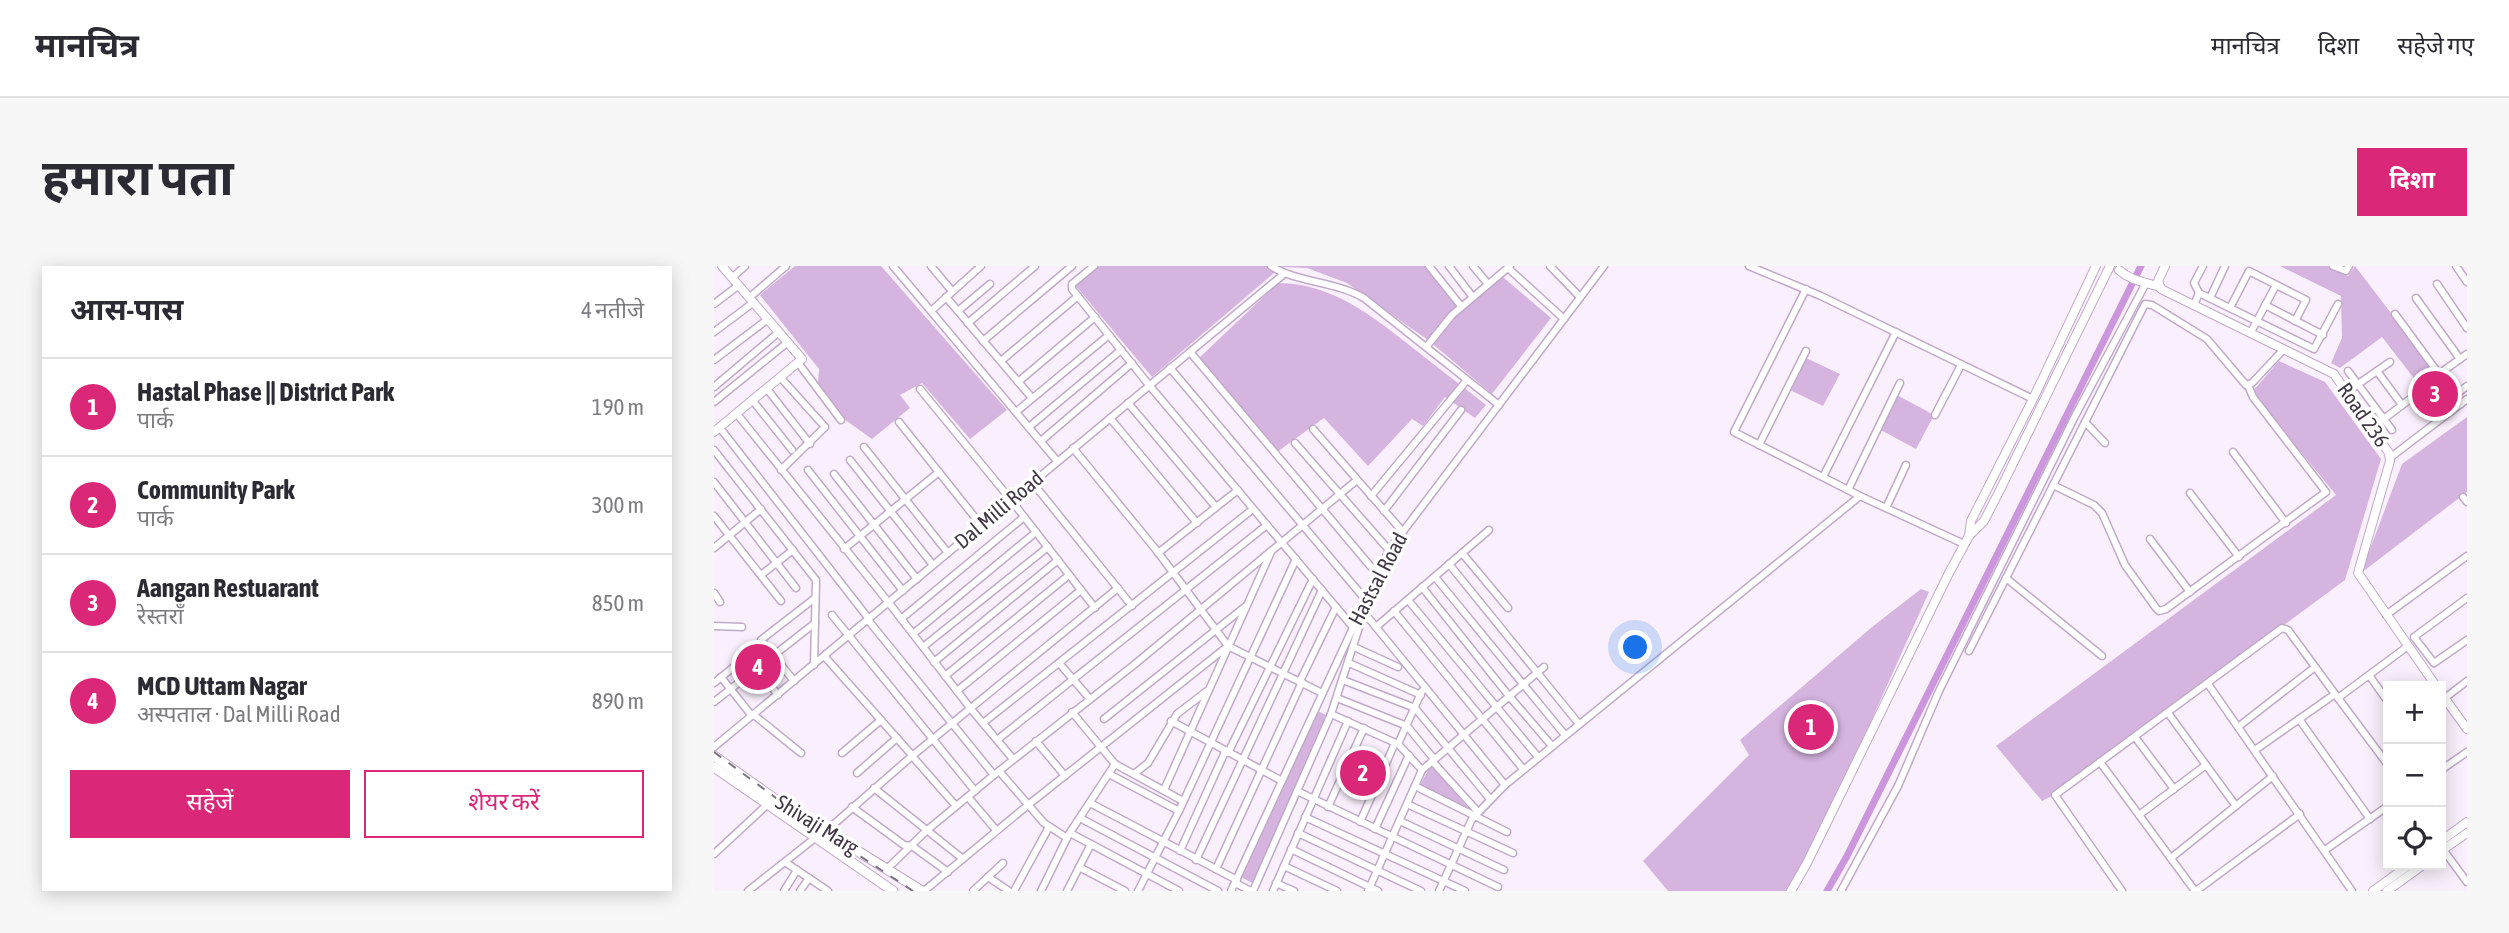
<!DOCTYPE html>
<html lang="hi">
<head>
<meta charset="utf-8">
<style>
	:root { --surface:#fff; --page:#f7f7f7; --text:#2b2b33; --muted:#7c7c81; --line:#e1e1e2; --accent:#db2777 }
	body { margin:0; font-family:"Asap Condensed","Noto Sans Devanagari",sans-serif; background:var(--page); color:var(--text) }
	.controls { position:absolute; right:21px; bottom:21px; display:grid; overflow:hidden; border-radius:0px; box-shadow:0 4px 18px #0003 }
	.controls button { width:63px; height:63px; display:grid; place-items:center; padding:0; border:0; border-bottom:2px solid var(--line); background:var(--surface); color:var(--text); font:35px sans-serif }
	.you { position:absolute; left:922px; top:382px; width:24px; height:24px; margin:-18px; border:5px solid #fff; border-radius:50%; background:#1a73e8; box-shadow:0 0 0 10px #1a73e833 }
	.badge { display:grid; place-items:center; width:46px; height:46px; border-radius:50%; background:var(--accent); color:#fff; font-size:23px; font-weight:700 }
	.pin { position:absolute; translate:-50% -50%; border:4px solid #fff; box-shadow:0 2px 7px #0006 }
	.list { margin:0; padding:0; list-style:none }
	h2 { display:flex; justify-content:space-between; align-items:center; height:91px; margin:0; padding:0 28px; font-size:30px }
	h2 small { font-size:23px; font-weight:400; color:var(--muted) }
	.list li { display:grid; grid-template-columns:46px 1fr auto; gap:21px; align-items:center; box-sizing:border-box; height:98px; padding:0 28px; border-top:2px solid var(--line) }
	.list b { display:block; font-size:26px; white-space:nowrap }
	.list p { margin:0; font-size:23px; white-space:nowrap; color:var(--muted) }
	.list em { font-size:23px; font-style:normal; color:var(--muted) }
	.actions { display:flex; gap:14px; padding:21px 28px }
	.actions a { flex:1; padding:16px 0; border:2px solid var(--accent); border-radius:0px; text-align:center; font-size:24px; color:var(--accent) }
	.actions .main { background:var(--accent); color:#fff }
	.icon { flex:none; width:38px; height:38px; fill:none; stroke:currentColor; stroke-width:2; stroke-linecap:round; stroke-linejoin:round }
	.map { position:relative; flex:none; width:1753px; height:625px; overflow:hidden; border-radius:0px }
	header { display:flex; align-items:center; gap:42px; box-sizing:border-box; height:98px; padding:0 35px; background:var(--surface); border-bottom:2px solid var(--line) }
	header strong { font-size:33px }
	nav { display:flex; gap:38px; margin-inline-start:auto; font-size:24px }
	.intro { display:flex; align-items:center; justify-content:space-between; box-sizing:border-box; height:168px; padding:0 42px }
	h1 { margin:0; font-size:49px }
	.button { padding:18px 32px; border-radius:0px; background:var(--accent); color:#fff; font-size:24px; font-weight:700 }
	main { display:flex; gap:42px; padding:0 42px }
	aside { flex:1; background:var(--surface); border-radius:0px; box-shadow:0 4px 18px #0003 }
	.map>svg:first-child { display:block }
</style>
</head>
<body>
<header>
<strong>मानचित्र</strong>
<nav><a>मानचित्र</a><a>दिशा</a><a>सहेजे गए</a></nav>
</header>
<div class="intro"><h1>हमारा पता</h1><a class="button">दिशा</a></div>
<main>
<aside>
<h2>आस-पास<small>4 नतीजे</small></h2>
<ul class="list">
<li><span class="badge">1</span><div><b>Hastal Phase || District Park</b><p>पार्क</p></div><em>190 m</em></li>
<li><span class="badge">2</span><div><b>Community Park</b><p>पार्क</p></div><em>300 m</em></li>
<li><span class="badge">3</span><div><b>Aangan Restuarant</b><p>रेस्तराँ</p></div><em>850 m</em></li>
<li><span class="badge">4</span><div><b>MCD Uttam Nagar</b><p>अस्पताल · Dal Milli Road</p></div><em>890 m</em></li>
</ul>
<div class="actions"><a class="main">सहेजें</a><a>शेयर करें</a></div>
</aside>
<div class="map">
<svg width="1753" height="625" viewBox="0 0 1753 625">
	<rect width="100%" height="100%" fill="#faf0fd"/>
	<!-- green -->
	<g fill="#d5b4e0">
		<path d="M81 0H167L293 144 256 173 208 117 186 129 196 142 158 173 130 153 104 118 105 103 46 29Z"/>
		<path d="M382 0H712L745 38 783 6 837 52 778 128 714 74 633 17 593 2 567 1 438 111 361 19Z"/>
		<path d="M1566 0H1614L1634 10 1641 0 1719 102 1702 115 1668 71 1626 102 1617 97 1628 72 1627 30Z"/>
		<path d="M564 17C618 17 658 50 699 82 723 101 748 120 772 139L761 152 731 131 709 160 698 153 654 200 610 152 563 186 484 93Z"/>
		<path d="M1092 92 1126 108 1109 140 1076 124Z"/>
		<path d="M1565 95 1611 116 1667 193 1631 314 1336 531 1328 535 1282 480 1622 229 1538 126Z"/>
		<path d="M1183 129 1220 149 1202 183 1165 163Z"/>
		<path d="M1753 151V226L1647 307 1688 198Z"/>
		<path d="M1207 323 1215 326 1136 502 1075 625H954L929 595 1035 489 1026 474 1158 361Z"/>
		<path d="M604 445 616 451 540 618 527 611Z"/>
		<path d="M645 487 666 496 653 527 632 518Z"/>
		<path d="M717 499 755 543 705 521Z"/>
	</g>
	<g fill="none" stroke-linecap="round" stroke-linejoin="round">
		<!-- canal -->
		<path stroke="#cb96db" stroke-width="7" d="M1113 625 1133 590 1427 0"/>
		<defs>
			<g id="minor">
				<path d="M179 0 343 195"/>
				<path d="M217 0 238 25"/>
				<path d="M380 0 358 18V23L435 119 638 360"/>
				<path d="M557 0C584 17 621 15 650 32L785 139"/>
				<path d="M715 0 747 40"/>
				<path d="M735 0 758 30"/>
				<path d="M759 0 774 18"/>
				<path d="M836 0 866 31"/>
				<path d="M1035 0 1107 30 1319 133"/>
				<path d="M1619 0 1632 5 1635 0"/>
				<path d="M1742 0 1753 16"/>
				<path d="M794 2 850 53"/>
				<path d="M18 12 31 0"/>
				<path d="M1723 18 1753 62"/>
				<path d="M1092 23 1020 166 1146 230"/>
				<path d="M1485 27 1600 83 1624 38"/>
				<path d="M36 31 72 0"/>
				<path d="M232 31 318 132"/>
				<path d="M1496 32 1511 0"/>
				<path d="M1702 32 1746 93"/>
				<path d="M0 38 25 19"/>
				<path d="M1480 39 1485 27 1480 17 1489 0"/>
				<path d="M1551 39 1609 69"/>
				<path d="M1516 42 1535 5 1592 34 1581 55"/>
				<path d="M217 45 267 0"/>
				<path d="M244 45 276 18"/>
				<path d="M1681 48 1747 138"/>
				<path d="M254 57 321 0"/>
				<path d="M0 66 40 36"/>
				<path d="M1537 66 1562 19"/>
				<path d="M269 75 358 0"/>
				<path d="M713 80 738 49 796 0"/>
				<path d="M476 86 663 308"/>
				<path d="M0 94 54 53"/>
				<path d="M287 95 364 30"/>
				<path d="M85 98 127 154"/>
				<path d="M456 102 651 333"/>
				<path d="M1634 105 1678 164"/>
				<path d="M1663 105 1688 139"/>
				<path d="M1725 108 1753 88"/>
				<path d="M67 112 111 161 67 204"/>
				<path d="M304 116 381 51"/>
				<path d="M0 121 65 66"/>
				<path d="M53 123 96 178"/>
				<path d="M206 123 297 234 381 342"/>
				<path d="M1634 125 1676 96"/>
				<path d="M1740 130 1753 120"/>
				<path d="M39 135 78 184"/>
				<path d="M0 136 74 76"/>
				<path d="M414 137 502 241"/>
				<path d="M302 146 395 69"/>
				<path d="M23 148 175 337 257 443 299 493"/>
				<path d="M1221 149 1247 99"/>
				<path d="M396 152 483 257"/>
				<path d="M185 156 267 259"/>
				<path d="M1371 156 1391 177"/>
				<path d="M315 161 407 84"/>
				<path d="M6 162 155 353"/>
				<path d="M1658 162 1700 130"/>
				<path d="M599 163 689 266"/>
				<path d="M327 175 418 97"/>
				<path d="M581 177 675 284"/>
				<path d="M1045 179 1092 85"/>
				<path d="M150 181 234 287"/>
				<path d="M359 182 443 285 514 380 608 427"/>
				<path d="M0 184 102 314 100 399"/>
				<path d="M1519 186 1572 257"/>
				<path d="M1677 191 1753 133"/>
				<path d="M136 194 219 299"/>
				<path d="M94 204 189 325"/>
				<path d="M120 208 203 313"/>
				<path d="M1109 211 1182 66"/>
				<path d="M0 216 82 322"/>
				<path d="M318 216 418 340"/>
				<path d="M1339 219 1380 239 1388 247 1411 299 1442 342 1445 345 1452 343 1612 226 1539 131 1534 119"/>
				<path d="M1134 224 1186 117"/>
				<path d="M1476 227 1525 291"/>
				<path d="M657 230 753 114"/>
				<path d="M1749 231 1753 236"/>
				<path d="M1172 242 1192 199"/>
				<path d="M670 245 747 144"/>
				<path d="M0 250 67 335"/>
				<path d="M1436 273 1476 326"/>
				<path d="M0 282 47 243"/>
				<path d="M130 283 225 206"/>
				<path d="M444 287 524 224"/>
				<path d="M748 287 794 342"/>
				<path d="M735 298 865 458"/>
				<path d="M47 309 79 284"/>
				<path d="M721 311 851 469"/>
				<path d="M1292 312 1388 390"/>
				<path d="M708 321 795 430 838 480"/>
				<path d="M0 327 6 336"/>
				<path d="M1753 332 1700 371 1720 397 1753 374"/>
				<path d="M694 334 824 491"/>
				<path d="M648 344 791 519"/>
				<path d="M680 345 809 503"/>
				<path d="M118 349 261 525"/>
				<path d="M1672 349 1753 290"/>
				<path d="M187 353 310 251"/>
				<path d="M154 354 280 509"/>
				<path d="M0 360 28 361"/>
				<path d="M662 361 775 264"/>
				<path d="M199 368 322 266"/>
				<path d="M209 381 334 281"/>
				<path d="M640 381 684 401"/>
				<path d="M1255 385 1431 38 1438 39 1493 73 1532 119 1538 117 1570 83"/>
				<path d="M112 392 197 488"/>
				<path d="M220 396 344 294"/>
				<path d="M345 397 376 433"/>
				<path d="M635 397 707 429"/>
				<path d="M43 402 64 429"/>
				<path d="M1655 409 1674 436"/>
				<path d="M231 410 355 309"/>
				<path d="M7 411 38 450"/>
				<path d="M629 414 701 442 776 533"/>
				<path d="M80 415 47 374 101 332"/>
				<path d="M586 415 622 341"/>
				<path d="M0 417 49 377"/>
				<path d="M1494 418 1638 625"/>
				<path d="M243 425 367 324"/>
				<path d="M623 432 693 460 720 493"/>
				<path d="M1624 432 1694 380"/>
				<path d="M1731 432 1753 415"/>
				<path d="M0 436 101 357"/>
				<path d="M358 446 401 498 469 535"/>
				<path d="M1454 447 1522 540"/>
				<path d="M617 448 684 478 708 504"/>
				<path d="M40 449 87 487"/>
				<path d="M390 453 532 340"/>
				<path d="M1585 453 1656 553"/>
				<path d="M457 455 568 515"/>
				<path d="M269 457 539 243"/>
				<path d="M1524 461 1601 401"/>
				<path d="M1421 471 1460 523"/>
				<path d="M283 474 553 259"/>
				<path d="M322 475 351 510"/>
				<path d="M684 478 708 425"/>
				<path d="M0 481 570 8"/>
				<path d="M1541 484 1621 428 1674 499"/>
				<path d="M128 487 167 454"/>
				<path d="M514 487 599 313"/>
				<path d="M198 490 242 540"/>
				<path d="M718 495 764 546"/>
				<path d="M1386 496 1481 625"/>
				<path d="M1727 504 1753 486"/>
				<path d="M285 505 330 557 353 572"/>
				<path d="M143 507 183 472"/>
				<path d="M395 508 465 545"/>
				<path d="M420 508 434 497 463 448 493 425"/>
				<path d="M701 520 793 566"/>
				<path d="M160 522 249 593"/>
				<path d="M450 524 557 286"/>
				<path d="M583 525 784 621"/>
				<path d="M254 531 282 564"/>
				<path d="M376 537 523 614"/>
				<path d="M693 538 799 587"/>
				<path d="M138 541 190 579 198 580 234 606"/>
				<path d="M614 541 650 462"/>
				<path d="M1425 549 1492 499"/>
				<path d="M591 551 751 625"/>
				<path d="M366 552 504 625"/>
				<path d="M686 555 790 604"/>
				<path d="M646 556 681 477"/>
				<path d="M661 563 695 489"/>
				<path d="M112 565 198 490 404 322"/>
				<path d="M356 567 465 625"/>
				<path d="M584 567 707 625"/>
				<path d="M1728 582 1753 616"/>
				<path d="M577 583 664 625"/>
				<path d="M1611 584 1674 540"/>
				<path d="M466 585 511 486"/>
				<path d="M0 588 55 537"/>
				<path d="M1457 592 1559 510"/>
				<path d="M482 594 608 324"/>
				<path d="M71 596 114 625"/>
				<path d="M570 600 623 625"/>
				<path d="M365 601 411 625"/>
				<path d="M174 602 212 565 280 509 421 398 643 214"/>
				<path d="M502 603 588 416"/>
				<path d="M274 611 295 625"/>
				<path d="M521 617 537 625"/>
				<path d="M562 617 580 625"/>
				<path d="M34 625 101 572"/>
				<path d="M70 625 83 604"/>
				<path d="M86 625 95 612"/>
				<path d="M210 625 314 539 514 380"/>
				<path d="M259 625 289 597"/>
				<path d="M300 625 335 561"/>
				<path d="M327 625 355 568 401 498"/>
				<path d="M353 625 377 578"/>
				<path d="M424 625 465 545 582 293"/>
				<path d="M517 625 675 284 890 0"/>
				<path d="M539 625 617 448 650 346"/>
				<path d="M559 625 634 455"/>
				<path d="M654 625 708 504 830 401"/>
				<path d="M725 625 758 553 791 519 1146 230 1250 278"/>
				<path d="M1127 625 1184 520 1225 425 1360 152 1432 17"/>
				<path d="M1408 625 1341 529 1568 362 1574 364 1621 428"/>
				<path d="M1482 625 1586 548"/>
			</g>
			<g id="tertiary">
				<path d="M1451 0 1444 15 1447 23 1620 108 1675 187 1676 195 1644 307 1722 420"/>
				<path d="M1405 4C1417 15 1431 16 1446 21"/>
				<path d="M0 166 88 93 8 0"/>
				<path d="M1255 270 1257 255 1319 133 1382 0"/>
				<path d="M1727 427 1753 463"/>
				<path d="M1727 575 1753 556"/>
				<path d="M1727 585 1753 567"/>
				<path d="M1077 625 1093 597 1235 307 1255 270 1270 255 1286 224 1396 0"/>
				<path d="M1659 625 1695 599"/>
				<path d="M1673 625 1709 599"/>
			</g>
			<g id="secondary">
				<path d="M0 490 68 538 208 625"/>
				<path d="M0 501 179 625"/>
			</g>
		</defs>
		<!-- minor casing -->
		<use href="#minor" stroke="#c0aac8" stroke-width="9"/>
		<!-- tertiary casing -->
		<use href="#tertiary" stroke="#c0aac8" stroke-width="10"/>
		<!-- secondary casing -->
		<use href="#secondary" stroke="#c0aac8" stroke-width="11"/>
		<!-- minor -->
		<use href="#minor" stroke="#fff" stroke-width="6"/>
		<!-- tertiary -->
		<use href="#tertiary" stroke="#fff" stroke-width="8"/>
		<!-- secondary -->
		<use href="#secondary" stroke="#fff" stroke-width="9"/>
		<!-- rail -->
		<path stroke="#7e7582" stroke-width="2" stroke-dasharray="9 9" stroke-linecap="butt" d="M0 486 93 555 199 625"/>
	</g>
	<g text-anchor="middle" stroke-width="7" stroke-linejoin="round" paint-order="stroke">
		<!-- street labels -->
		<g font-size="21" fill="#403744" stroke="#fff">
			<text transform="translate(1649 149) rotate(55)" y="7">Road 236</text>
			<text transform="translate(285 244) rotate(-40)" y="7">Dal Milli Road</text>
			<text transform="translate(664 313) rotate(-62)" y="7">Hastsal Road</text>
			<text transform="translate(103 559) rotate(32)" y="7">Shivaji Marg</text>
		</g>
	</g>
</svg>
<div class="controls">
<button>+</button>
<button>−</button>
<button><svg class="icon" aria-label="locate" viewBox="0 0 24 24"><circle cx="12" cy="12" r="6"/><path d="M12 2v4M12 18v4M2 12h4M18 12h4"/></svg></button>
</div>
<div class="you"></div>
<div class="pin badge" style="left:1097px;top:461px">1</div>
<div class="pin badge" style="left:649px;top:507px">2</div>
<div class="pin badge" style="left:1721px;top:128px">3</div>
<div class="pin badge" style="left:44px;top:401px">4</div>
</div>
</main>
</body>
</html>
